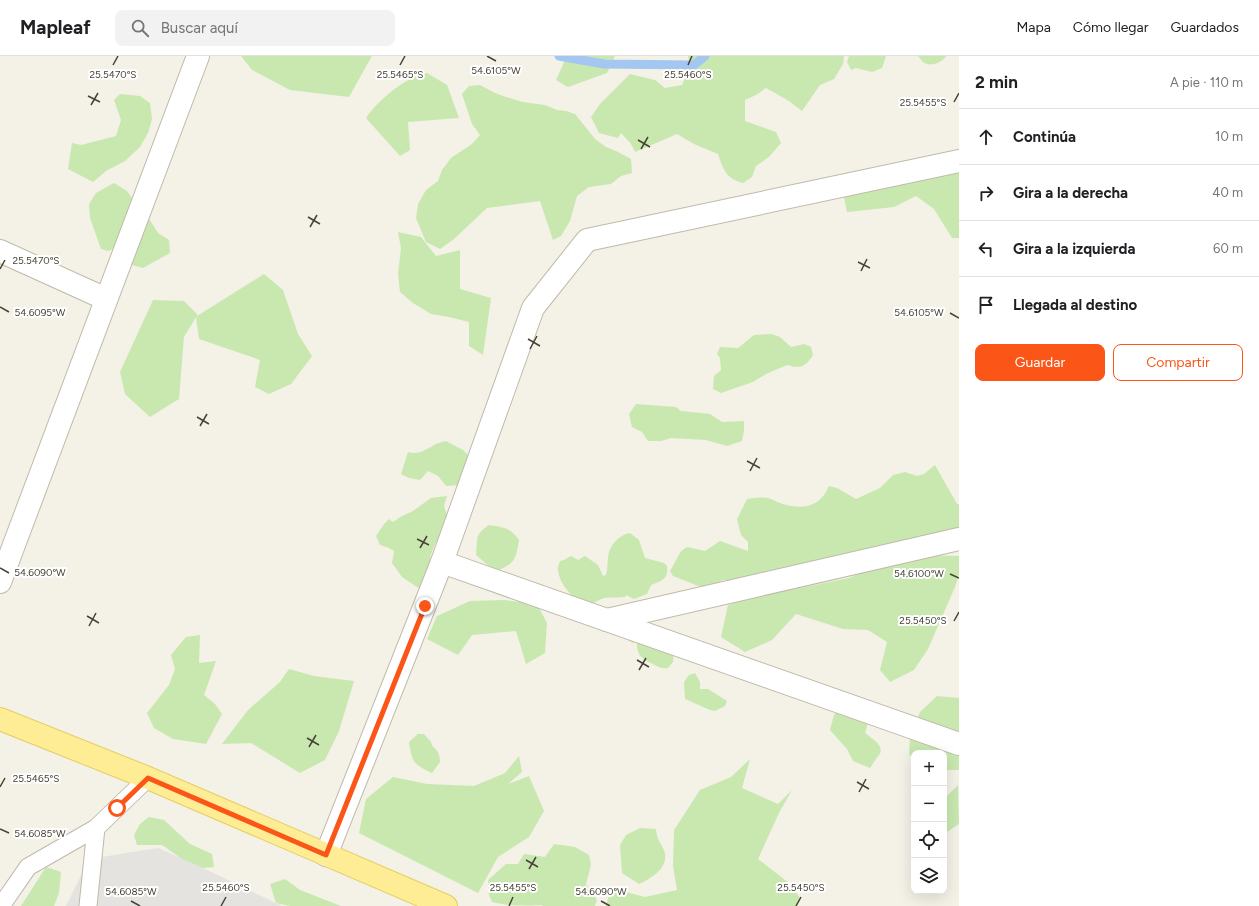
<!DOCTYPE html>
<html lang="es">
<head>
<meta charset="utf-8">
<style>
	:root { --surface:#fff; --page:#f2f2f2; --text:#202124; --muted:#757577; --line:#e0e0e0; --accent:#fb5517 }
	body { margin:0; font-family:Figtree,sans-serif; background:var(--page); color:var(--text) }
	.controls { position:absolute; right:12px; bottom:12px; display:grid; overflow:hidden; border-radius:8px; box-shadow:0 4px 16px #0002 }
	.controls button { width:36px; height:36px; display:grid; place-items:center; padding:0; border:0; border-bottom:1px solid var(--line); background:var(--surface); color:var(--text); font:20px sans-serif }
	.stop { position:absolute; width:12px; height:12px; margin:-9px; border:3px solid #fb5517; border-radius:50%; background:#fff }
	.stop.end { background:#fb5517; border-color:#fff; box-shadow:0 1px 4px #0008 }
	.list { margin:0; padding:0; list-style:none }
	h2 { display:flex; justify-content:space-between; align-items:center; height:52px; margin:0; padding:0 16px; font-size:17px }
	h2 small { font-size:13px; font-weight:400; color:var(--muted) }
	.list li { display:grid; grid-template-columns:26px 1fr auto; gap:12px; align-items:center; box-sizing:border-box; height:56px; padding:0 16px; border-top:1px solid var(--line) }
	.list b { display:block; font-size:15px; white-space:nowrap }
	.list em { font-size:13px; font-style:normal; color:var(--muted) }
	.actions { display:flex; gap:8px; padding:12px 16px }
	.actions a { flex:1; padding:9px 0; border:1px solid var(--accent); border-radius:8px; text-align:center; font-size:14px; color:var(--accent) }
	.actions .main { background:var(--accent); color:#fff }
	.icon { flex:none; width:22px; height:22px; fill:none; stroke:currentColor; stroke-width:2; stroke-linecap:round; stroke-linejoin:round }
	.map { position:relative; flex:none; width:959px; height:850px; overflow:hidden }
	header { display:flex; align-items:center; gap:24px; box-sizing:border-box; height:56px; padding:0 20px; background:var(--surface); border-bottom:1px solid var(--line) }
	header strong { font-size:19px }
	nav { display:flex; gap:22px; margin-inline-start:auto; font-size:14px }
	.search { width:280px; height:36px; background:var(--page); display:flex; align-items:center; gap:10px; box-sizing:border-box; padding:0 14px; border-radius:8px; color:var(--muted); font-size:15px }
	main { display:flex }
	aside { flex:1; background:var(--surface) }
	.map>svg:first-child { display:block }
</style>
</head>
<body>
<header>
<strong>Mapleaf</strong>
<div class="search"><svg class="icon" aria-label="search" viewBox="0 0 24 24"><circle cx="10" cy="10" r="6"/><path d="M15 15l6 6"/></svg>Buscar aquí</div>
<nav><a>Mapa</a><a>Cómo llegar</a><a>Guardados</a></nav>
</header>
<main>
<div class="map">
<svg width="959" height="850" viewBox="0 0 959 850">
	<rect width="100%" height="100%" fill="#f4f1e7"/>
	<!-- green -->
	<g fill="#c8e8b0">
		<path d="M241 0H372L349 41 290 34 252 14Z"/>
		<path d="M567 0H615L607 17 568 31 556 24Z"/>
		<path d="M688 0H844L843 8 834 23 820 29 802 55 789 45 766 32 756 39 745 44V65L776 76 781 87 769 101 756 110 752 121 743 127C726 123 723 113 718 98L694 88 677 78 635 96 631 88 621 77 618 82 599 77 591 61 600 48 630 18 655 24 665 32 682 29 690 11Z"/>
		<path d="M849 0H886L882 12 872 16 856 12 851 14 847 6Z"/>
		<path d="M918 0H946C943 6 931 11 925 7 922 6 920 2 918 0Z"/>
		<path d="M427 17 447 29 459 62 408 66 410 94 400 100 366 62C376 47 396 30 412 22 417 19 422 18 427 17Z"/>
		<path d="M480 29 495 37 506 41 523 46 545 49 557 54 566 55 575 58 595 83 606 91 616 95 631 103 632 117 621 120 611 128 589 131 577 140 570 165 561 180 553 184 540 145 487 152 454 183 440 193 426 186 416 162 418 148 426 134 438 125 442 114 451 102 472 88 480 79 472 68 462 38 469 30Z"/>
		<path d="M120 38 140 40 150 47 152 63 148 77 140 91 125 105 106 115 93 126 68 113 72 87 81 89 116 80 121 64 114 44Z"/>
		<path d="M959 115V182H952L934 153 916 140 894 151 847 156 844 141Z"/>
		<path d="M114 127 127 135 133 144 116 192 108 195 101 193 90 162 89 148 96 137Z"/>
		<path d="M144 155 158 177 169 184 170 197 143 212 132 209 137 179Z"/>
		<path d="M398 176 421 181 436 200 460 194V233L491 242 483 299 469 290V266L449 261 431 258 413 247 400 236 398 218 401 192Z"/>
		<path d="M264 218 283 234 298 278 312 300 291 328 269 338 255 331 260 304 199 283 196 261 184 281 179 343 150 361 125 338 120 316 153 244 184 245 197 258V260Z"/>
		<path d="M771 278 780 281 791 291 804 288 811 291 813 299C805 311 801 313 787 309L766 318 753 326 721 337 713 333 714 320 721 314 720 302 717 298 720 291 738 292 754 279Z"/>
		<path d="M636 348 676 351 681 355 710 358 722 366 744 365V375L742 385 727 390 706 384 671 382 661 385H648L642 376 632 371 629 358Z"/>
		<path d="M446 385 463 394 469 400 459 429 446 430 438 420 428 415 420 424 409 422 401 418 408 396C419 399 425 394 434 389 437 387 442 386 446 385Z"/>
		<path d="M935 409 957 448H959V480L809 513 793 509 778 517 756 524H723L706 533 673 520 670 515 681 495 687 491 705 495 720 485 748 495V486L741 479 737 463 747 443C754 442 761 441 768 442 773 443 778 447 783 448 804 454 820 451 829 430L837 432 856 443 880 432 893 419 905 416 917 420 924 418Z"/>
		<path d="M447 440 444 450 449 465 435 488 430 501 431 509 420 533 402 521 392 507 394 495 389 492 380 489 376 480 384 468 389 463 393 466 402 460 413 455 431 442Z"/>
		<path d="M489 469C504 471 510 472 519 484 516 501 516 507 499 514L489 510 476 499C478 482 474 479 489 469Z"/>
		<path d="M630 477 639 484 645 502 664 507 667 510C669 523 661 525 651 529L647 538 634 543 626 539 625 541C618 542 611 541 604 542 598 544 592 548 586 551 574 543 560 530 558 514 557 512 559 508 560 505L564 504 571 500 578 504 585 500 598 509 603 520 606 519C608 513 607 509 608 503 608 491 618 479 630 477Z"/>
		<path d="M927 499 959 500V518L955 531 928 593 914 614 890 626 880 614 887 586 868 574 843 573 796 558 772 584 745 596 721 581 728 549 746 543 849 522 882 508Z"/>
		<path d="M504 544 537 548 547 567 545 597 526 608 516 575 472 579 458 599 427 583 437 560 470 545Z"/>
		<path d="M607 564 674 595 673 606 668 612C661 613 659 611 653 608 640 603 636 597 637 583L633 587 623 581Z"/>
		<path d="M200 579 199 607 216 605 204 639 215 648 222 658 206 688 173 683 154 672 147 657 169 629 175 613 171 599 186 581Z"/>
		<path d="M289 613 314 620 354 625 339 675 325 704 300 717 251 687 222 688 248 654 280 626Z"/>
		<path d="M695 617 700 626V633H708L727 645 725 650 715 655 710 654 685 643 684 626 689 619Z"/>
		<path d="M937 640 959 642V714H944V697H914V703L909 698 910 680 920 656Z"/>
		<path d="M838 654 868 667 865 677C871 682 886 690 879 699 876 703 873 707 870 712L853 705 847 693 830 674 834 659Z"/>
		<path d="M418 678H424L431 686 432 690C438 694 440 699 440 706L432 717C413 708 412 706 409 686Z"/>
		<path d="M519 700 522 716 508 728 529 720 544 755 529 781 498 801 478 837 359 777 366 743 393 721 427 728 474 730 505 717Z"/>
		<path d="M750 703 742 732 778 748 792 734 779 757 758 803 789 827 800 842 797 850H606L611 832 645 841 677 834 673 810 674 774 700 734 731 721Z"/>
		<path d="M958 729 959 768 944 778V743Z"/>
		<path d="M149 761 164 764 190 788 212 798 214 811 202 812 182 803 162 789H137L134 779 140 768Z"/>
		<path d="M640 772 656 773C657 783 658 782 662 790 673 809 654 821 639 828L622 817 620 789 626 779Z"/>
		<path d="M554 788 575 791 589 799 591 809 586 828 597 844 595 850H543L541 849C526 850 507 850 492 846L489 839 488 824 506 808H518L524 798 545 801Z"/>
		<path d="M46 811 61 816 59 837 54 850H21Z"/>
		<path d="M285 823 300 834 341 850H290L276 847 270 828Z"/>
	</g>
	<!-- parking -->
	<path fill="#e5e3df" d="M158 792 203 812 282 850H66L89 803Z"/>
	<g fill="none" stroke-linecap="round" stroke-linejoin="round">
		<!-- stream -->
		<path stroke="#a3c7f1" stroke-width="9" d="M559 0 604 8 694 9 705 0"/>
		<defs>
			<g id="lane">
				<path d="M1 850 28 811 96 772 148 722"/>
				<path d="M88 850 96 772"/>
			</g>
			<g id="street">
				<path d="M0 195 106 243"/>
				<path d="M442 506 959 688"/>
				<path d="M0 526 198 0"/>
				<path d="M607 564 959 483"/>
				<path d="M326 799 442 506 533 252 587 184 959 105"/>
			</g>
			<path id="primary" d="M0 663 148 722 446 850"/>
		</defs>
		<!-- lane casing -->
		<use href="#lane" stroke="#bfbaaa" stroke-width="19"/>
		<!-- street casing -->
		<use href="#street" stroke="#bfbaaa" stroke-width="24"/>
		<!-- primary casing -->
		<use href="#primary" stroke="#e4ce64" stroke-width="24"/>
		<!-- lane -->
		<use href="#lane" stroke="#fff" stroke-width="17"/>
		<!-- street -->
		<use href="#street" stroke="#fff" stroke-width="22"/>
		<!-- primary -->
		<use href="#primary" stroke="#feed95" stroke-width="22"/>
	</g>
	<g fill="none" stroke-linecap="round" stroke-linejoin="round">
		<!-- route -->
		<path stroke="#fb5517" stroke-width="5" d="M117 752 148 722 326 799 425 550"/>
	</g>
	<!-- ticks -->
	<path fill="none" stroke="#474236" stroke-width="1.5" d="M487 0 496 5M113 9 118 0M400 9 405 0M688 9 692 0M88 40 100 46M954 46 959 37M91 49 98 37M638 84 650 91M641 93 648 81M308 161 320 168M310 171 317 159M858 206 870 212M0 213 5 204M861 215 867 203M0 251 9 256M950 257 959 262M528 283 540 290M530 293 537 280M197 361 209 368M200 370 207 358M747 405 760 412M750 415 757 402M417 483 429 489M420 492 427 480M0 512 9 517M950 518 959 522M87 560 99 567M954 565 959 556M89 570 96 557M637 604 649 611M639 614 646 602M307 682 319 689M309 691 316 679M857 726 869 733M0 731 5 722M859 736 866 723M0 773 9 777M526 804 538 811M529 813 536 801M131 845 140 850M601 845 610 850M221 850 226 841M509 850 513 841M796 850 801 841"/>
	<g font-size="10" text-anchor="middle" fill="#474236" stroke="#fff" stroke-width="4" stroke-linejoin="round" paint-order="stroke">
		<text x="496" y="18">54.6105°W</text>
		<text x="113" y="22">25.5470°S</text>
		<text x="400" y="22">25.5465°S</text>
		<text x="688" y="22">25.5460°S</text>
		<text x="923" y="50">25.5455°S</text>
		<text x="36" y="208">25.5470°S</text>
		<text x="40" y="260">54.6095°W</text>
		<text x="919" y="260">54.6105°W</text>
		<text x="40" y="520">54.6090°W</text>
		<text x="919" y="521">54.6100°W</text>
		<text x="923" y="568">25.5450°S</text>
		<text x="36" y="726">25.5465°S</text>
		<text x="40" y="781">54.6085°W</text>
		<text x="226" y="835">25.5460°S</text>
		<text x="513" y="835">25.5455°S</text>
		<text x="801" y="835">25.5450°S</text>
		<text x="131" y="839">54.6085°W</text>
		<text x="601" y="839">54.6090°W</text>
	</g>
</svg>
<div class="controls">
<button>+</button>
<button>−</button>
<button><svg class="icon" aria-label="locate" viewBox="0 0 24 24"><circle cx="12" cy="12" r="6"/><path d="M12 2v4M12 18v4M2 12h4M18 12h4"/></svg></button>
<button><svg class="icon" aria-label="layers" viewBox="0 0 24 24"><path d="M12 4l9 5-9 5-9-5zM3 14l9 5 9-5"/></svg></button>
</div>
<div class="stop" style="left:117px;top:752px"></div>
<div class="stop end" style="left:425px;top:550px"></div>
</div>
<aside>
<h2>2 min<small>A pie · 110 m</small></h2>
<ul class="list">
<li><svg class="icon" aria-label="ahead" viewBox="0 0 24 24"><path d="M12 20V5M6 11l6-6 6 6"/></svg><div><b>Continúa</b></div><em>10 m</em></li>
<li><svg class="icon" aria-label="right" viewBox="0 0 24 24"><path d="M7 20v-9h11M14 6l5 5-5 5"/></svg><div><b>Gira a la derecha</b></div><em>40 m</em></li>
<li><svg class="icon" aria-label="left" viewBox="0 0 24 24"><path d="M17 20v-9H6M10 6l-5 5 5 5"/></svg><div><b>Gira a la izquierda</b></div><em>60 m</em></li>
<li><svg class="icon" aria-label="arrive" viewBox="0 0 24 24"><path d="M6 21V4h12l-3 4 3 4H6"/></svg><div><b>Llegada al destino</b></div></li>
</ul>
<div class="actions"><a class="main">Guardar</a><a>Compartir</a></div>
</aside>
</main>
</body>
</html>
